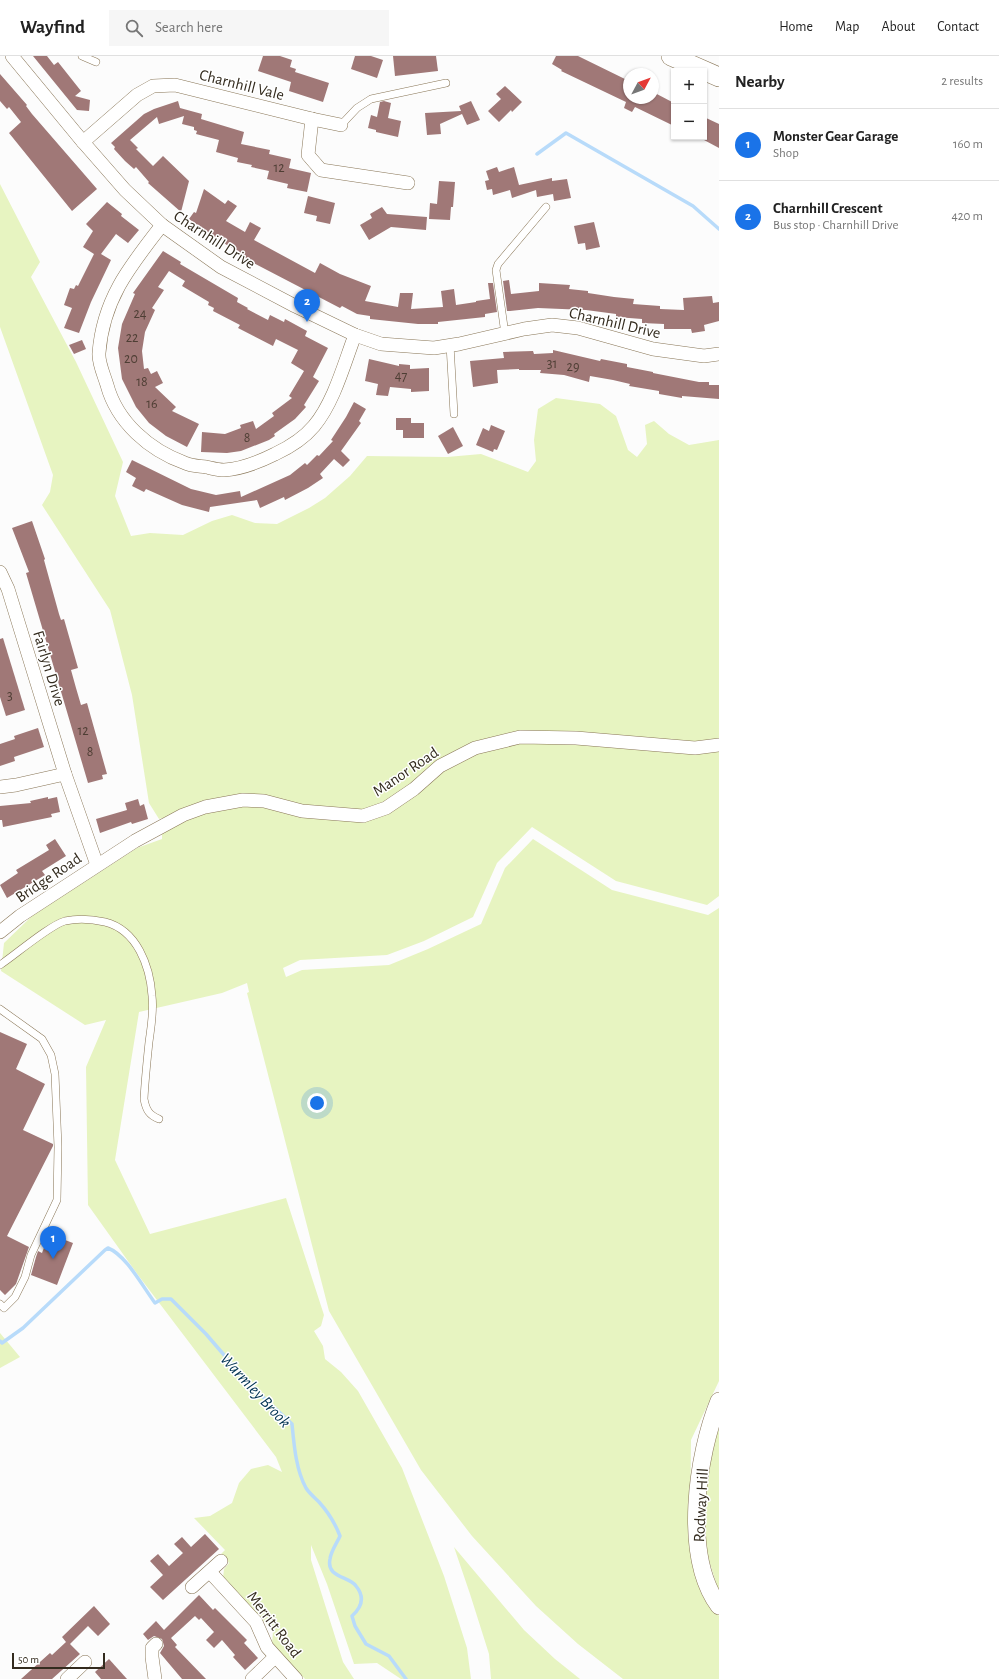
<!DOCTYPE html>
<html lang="en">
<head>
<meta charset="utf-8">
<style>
	:root { --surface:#fff; --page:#f6f6f6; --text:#222; --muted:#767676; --line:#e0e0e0; --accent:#1a73e8 }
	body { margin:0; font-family:"Alegreya Sans",sans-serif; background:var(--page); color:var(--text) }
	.controls { position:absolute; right:12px; top:12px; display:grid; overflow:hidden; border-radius:0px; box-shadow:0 1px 3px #0004 }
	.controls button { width:36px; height:36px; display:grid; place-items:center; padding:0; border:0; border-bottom:1px solid var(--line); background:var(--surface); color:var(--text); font:20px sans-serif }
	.compass { position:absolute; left:623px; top:12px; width:36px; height:36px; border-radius:50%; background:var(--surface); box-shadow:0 1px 3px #0004; rotate:49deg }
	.scale { position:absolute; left:12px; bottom:10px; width:93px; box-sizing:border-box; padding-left:4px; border:2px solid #332b1e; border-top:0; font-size:11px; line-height:14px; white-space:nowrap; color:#332b1e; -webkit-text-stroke:3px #fff; paint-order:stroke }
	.you { position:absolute; left:317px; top:1047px; width:14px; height:14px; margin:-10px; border:3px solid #fff; border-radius:50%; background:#1a73e8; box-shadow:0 0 0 6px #1a73e833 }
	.badge { display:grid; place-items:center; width:26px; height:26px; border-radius:50%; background:var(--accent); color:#fff; font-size:13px; font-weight:700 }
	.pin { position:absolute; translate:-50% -33px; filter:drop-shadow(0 1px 2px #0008) }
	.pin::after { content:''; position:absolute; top:21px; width:14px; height:12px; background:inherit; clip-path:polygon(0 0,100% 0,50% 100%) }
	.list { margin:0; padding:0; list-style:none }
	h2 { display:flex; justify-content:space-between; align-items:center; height:52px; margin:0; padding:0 16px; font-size:17px }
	h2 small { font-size:13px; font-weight:400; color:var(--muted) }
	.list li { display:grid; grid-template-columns:26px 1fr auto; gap:12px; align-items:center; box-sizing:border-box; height:72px; padding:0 16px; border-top:1px solid var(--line) }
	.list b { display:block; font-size:15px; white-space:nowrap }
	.list p { margin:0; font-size:13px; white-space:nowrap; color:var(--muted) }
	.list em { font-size:13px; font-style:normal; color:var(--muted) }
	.icon { flex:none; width:22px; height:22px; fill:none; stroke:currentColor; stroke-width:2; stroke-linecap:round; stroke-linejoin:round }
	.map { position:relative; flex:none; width:719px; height:1623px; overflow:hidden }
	header { display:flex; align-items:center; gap:24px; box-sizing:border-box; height:56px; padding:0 20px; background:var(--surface); border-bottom:1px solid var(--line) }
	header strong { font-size:19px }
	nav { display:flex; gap:22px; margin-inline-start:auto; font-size:14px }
	.search { width:280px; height:36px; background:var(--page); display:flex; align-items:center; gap:10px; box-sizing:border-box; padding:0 14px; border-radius:0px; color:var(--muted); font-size:15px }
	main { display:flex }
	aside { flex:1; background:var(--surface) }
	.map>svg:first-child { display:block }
</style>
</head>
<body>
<header>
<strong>Wayfind</strong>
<div class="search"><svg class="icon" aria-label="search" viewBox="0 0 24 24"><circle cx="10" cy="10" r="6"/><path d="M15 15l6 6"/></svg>Search here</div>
<nav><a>Home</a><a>Map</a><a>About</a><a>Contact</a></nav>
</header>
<main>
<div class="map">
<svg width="719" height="1623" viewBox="0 0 719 1623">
	<rect width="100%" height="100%" fill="#fcfcfc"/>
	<!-- green -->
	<g fill="#e7f4c1">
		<path d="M0 128 40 206 31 221 76 306 123 406 115 440 131 480 150 477 183 479 212 465 232 459 255 467 277 468 309 452 325 442 350 420 367 400 447 401 481 398 528 416 536 405 534 384 538 353 556 342 600 348 616 360 628 394 637 401 647 388 645 369 654 365 669 378 689 389 719 384V840L707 849 616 825 532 771 497 807 473 861 424 885 387 899 300 904 283 912 286 921 302 914 389 909 428 893 481 868 505 812 533 783 612 834 708 859 719 852V1325L691 1384 690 1470 711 1548 719 1560V1623H623L578 1588 536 1550 472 1480 421 1414 329 1255 247 937 249 936 247 927 222 937 139 956 115 1104 150 1178 286 1142 324 1259 321 1270 314 1275 323 1290 325 1303 341 1316 358 1335 402 1412 444 1520 467 1592 471 1623H401L377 1607 354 1608 327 1528 311 1489V1504L343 1606 354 1623H305L272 1588 273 1575 223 1522 224 1513 229 1507 221 1498 225 1494 194 1462 210 1460 232 1447 239 1427 251 1413 268 1409 282 1416 276 1401 138 1219 88 1149 86 1011 106 964 85 969 1 915 4 887 32 860 137 792 162 783V762L159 763 149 747 132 639 110 554 42 449 50 436 53 419 0 271Z"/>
		<path d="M0 1277 20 1301 0 1312Z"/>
		<path d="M719 1373V1533L717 1530 707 1498 703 1460 704 1415Z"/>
		<path d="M454 1491 524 1574 555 1603 580 1623H491L489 1598 470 1538Z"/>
	</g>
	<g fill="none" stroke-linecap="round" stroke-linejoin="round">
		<!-- stream -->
		<g stroke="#b8dbfa" stroke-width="3.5">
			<path d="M537 98 566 77 693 150 719 173"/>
			<path d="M0 1285 2 1287 23 1272 105 1194 108 1192C126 1199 143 1231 155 1247L162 1243H171L206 1278 249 1328 292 1368C294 1389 296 1414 306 1432 309 1437 315 1442 319 1446 328 1456 335 1467 340 1480 337 1487 331 1495 330 1503 326 1522 349 1520 356 1530 365 1541 362 1551 352 1560L355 1570 366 1588 389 1600 406 1623"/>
		</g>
	</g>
	<!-- building -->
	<g fill="#a07877">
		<path d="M33 0H47L54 9 58 6 81 35 75 40 90 44 89 55 77 54Z"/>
		<path d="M263 0H280L292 4 290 11 296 13 295 16 329 27 323 46 289 35 291 26 258 15Z"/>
		<path d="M355 0H371L383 4 377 22 351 13Z"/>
		<path d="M393 0H436L438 15 395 20Z"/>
		<path d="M556 0H578L629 25V42H653V36L674 47V70L635 51 632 56 624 52 626 46 561 15 562 14 552 8Z"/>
		<path d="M0 18 27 49 26 50 32 58 97 133 72 155 9 77 21 66 9 51 7 53 0 45Z"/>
		<path d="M505 30 522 46 512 56 511 54 499 66 488 55 501 43 496 38Z"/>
		<path d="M178 45 180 52 202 58 201 63 244 76 241 88 270 94 269 98 291 103 289 112 311 117 307 136 287 132 288 128 267 123 269 115 251 111 252 109 237 106 238 102 216 96 219 84 196 78 197 75 194 74V71L182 68 184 60 159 68 157 61 130 84 138 92 136 93 153 110 163 100 189 125 181 156 148 127 149 126 136 111 134 113 125 105 114 93 115 91 111 87 144 58 154 53Z"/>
		<path d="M384 45 391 47 388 62 401 65 398 81 376 76V74L368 72 371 59 377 61 380 46Z"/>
		<path d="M471 45 480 64 467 69 462 58 440 68 441 78 427 79 425 57 461 55 459 50Z"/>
		<path d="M704 61 719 68V92L704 84Z"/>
		<path d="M497 111 499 116 514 111 519 129 552 122V125L567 123 571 142 554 145 553 138 537 141 536 134 512 142 510 134 493 139 492 133 487 134 485 125 489 124 486 115Z"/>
		<path d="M439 125 455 126 453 151H451L450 164 429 163 430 147 437 148Z"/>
		<path d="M204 133 225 148 228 144 237 150 226 165 245 176 250 166 261 172 254 184 315 217 320 207 340 218 371 230 365 245 398 251 400 237H413L411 253 443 251 441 235 454 233 456 249 476 246V245L490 243 488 227H493L497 256 485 258V261L438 266V268H418L370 263V260L357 258 342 250 340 252 244 202 245 200 222 186 189 163 194 156 196 157Z"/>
		<path d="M308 140 335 147 330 168 316 165 317 160 304 157Z"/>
		<path d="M107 146 122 158 121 160 139 174 128 187 116 178 101 198 111 204 91 246 79 277 64 272 72 252 64 249 70 232 74 233 76 229 78 230 94 198 83 191 93 175 86 168Z"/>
		<path d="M382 151 387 158 427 161 426 174 391 171 369 184 360 169 372 162 370 158Z"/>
		<path d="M594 166 600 191 586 194 585 187 578 188 574 170Z"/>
		<path d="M163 195 181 206 180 208 238 242 237 246 248 252 247 253 268 264 270 259 284 266 285 263 307 275 305 280 328 292 313 321 319 325 304 349 306 351 295 363 274 378 275 380 269 384 241 395 227 397 201 396 202 376 225 378 241 372 240 369 253 365 256 373 274 360 272 357 292 342 289 340 304 315 291 307 298 294 276 283 273 290 238 272 240 269 213 255 214 252 208 249 209 246 182 230 185 225 169 215 158 231 164 234 152 252 155 254 145 276 142 295 144 313 148 312 151 318 157 315 163 327 155 331 176 351 172 355 199 368 187 391 166 380 149 367 136 351 122 323 118 292 122 268 135 238 133 237Z"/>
		<path d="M509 224 511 238 539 235V227L570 229 569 233 588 235V237L614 241 634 243 633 248 660 250V253L684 254 683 242 712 240 713 247 719 246V265L704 269 705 275 692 277 691 273H664V268L642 267V263L616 261V258L586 254 538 252 510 255H507L503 225Z"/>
		<path d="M82 284 86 293 74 298 69 289Z"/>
		<path d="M553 294 600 305 601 303 627 308V311L653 316V317L699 326H709V329H719V343L682 340V342L659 338V335L629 330 630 328 613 324 590 320 589 326 564 319 540 317 541 314H519V313L497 314 498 327 473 331 470 305 504 302 503 296 533 295 534 298 553 297Z"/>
		<path d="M369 303 399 310V308L410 309V313L429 312V335L411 336V333L390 331 388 340 376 339 378 328 365 325Z"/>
		<path d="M354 346 366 353 359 365 361 367 341 395 350 404 343 411 334 403 320 418 323 422 308 432 285 444 284 441 260 452 257 444 210 451 209 456 182 449 146 433 144 436 132 430 136 422 126 416 132 404 191 433 216 439 240 435 241 441 290 419 305 407 307 409 317 399 319 400 333 385 331 384 346 361Z"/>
		<path d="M396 362H411V367H424V382H403V374H396Z"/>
		<path d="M491 369 505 375 497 394 494 393 493 396 476 389 483 372 489 375Z"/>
		<path d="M453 371 463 390 448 398 438 380Z"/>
		<path d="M32 465 45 503 44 504 59 558 61 564 64 563 78 612 71 614 76 632 81 649 87 647 107 718 102 719 103 723 88 727 26 517 29 516 12 472Z"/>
		<path d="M3 582 25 654 6 660 0 641V583Z"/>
		<path d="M38 672 44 691 14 701 15 705 0 710V688L15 683 14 680Z"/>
		<path d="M48 741V743L57 741 60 756 51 758 52 761 3 771 2 764H0V750L31 747 30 745Z"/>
		<path d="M138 743 140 750 144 748 148 763 132 768 131 766 100 777 96 763 127 754 125 747Z"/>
		<path d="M55 783 66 800 42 815 45 819 7 842 0 829 18 817 16 814 49 794 46 789Z"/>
		<path d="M0 976 27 988 16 1013 45 1028 23 1074 53 1088V1090L7 1180 29 1191 16 1228 5 1239 0 1234Z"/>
		<path d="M49 1178 73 1187 57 1229 31 1219 36 1201 38 1195 42 1197Z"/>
		<path d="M205 1478 219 1493 163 1544 150 1531 163 1519 150 1505 158 1498 169 1510 183 1497 174 1488 182 1481 191 1491Z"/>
		<path d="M199 1539 213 1554 215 1552 247 1584 244 1587 258 1602 245 1614 233 1601 235 1599 222 1584 214 1592 206 1584 214 1576 201 1562 199 1564 195 1560 171 1582 177 1589 175 1591 206 1623H182L160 1597 164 1590 162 1583 154 1580 148 1584 143 1578 156 1565 164 1574Z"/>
		<path d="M94 1550 110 1568 98 1580 88 1570 70 1588 80 1598 52 1623H21L50 1597 52 1599 66 1586 62 1581Z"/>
		<path d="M109 1603 127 1623H101L95 1616Z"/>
	</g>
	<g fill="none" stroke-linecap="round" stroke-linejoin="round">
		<defs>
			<g id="service">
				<path d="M82 0 96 6"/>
				<path d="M341 69 357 52 371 43 446 27"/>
				<path d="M505 278 496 214 498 208 546 151"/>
				<path d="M450 289 454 358"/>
				<path d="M0 909C15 899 50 869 65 865 78 862 92 863 105 866 137 874 150 910 152 940 154 955 151 971 149 986 147 1005 145 1024 144 1043 146 1054 149 1059 159 1063"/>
				<path d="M0 953 42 983 51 999 55 1018 58 1091 57 1144 31 1199 25 1221 15 1241 4 1252 0 1248"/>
			</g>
			<g id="minor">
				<path d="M12 0 83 86 125 134 162 169 221 211 295 250 355 279 381 288 434 292 459 288 524 273 552 269 578 272 653 293 704 300 719 298"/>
				<path d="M312 63 308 99 321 114 408 127"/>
				<path d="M83 86 137 39 153 30 175 29 312 63 341 69"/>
				<path d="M162 169C130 210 103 243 99 297 98 306 104 319 107 329 117 366 149 394 185 407 191 410 199 410 206 411 211 412 218 414 224 414 242 413 259 406 275 398 290 391 304 382 314 370 334 346 344 308 355 279"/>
				<path d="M0 516 8 533 65 718 97 809"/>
				<path d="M0 731 16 729 65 718"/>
				<path d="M0 876 20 860 135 785 183 759 205 751 243 744 264 745 302 755 363 760 386 752 414 733 440 710 475 692 520 681 576 682 695 692 719 689"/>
				<path d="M210 1516 256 1566 267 1591 296 1623"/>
				<path d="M192 1531 221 1505"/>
				<path d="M67 1623 85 1606"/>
				<path d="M155 1623 152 1601V1592L156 1588"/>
				<path d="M252 1623 275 1601"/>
			</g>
			<path id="tertiary" d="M719 1345C697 1399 682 1500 719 1550"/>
			<path id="secondary" d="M671 0 719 21"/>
		</defs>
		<!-- service casing -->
		<use href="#service" stroke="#897657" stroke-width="8"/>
		<!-- minor casing -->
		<use href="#minor" stroke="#897657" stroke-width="14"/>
		<!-- tertiary casing -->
		<use href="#tertiary" stroke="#897657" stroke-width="18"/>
		<!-- secondary casing -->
		<use href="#secondary" stroke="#897657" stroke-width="20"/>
		<!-- service -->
		<use href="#service" stroke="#fff" stroke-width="7"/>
		<!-- minor -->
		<use href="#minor" stroke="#fff" stroke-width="13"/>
		<!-- tertiary -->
		<use href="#tertiary" stroke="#fff" stroke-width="17"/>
		<!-- secondary -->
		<use href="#secondary" stroke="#fff" stroke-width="19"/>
	</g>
	<g text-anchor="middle" stroke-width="3" stroke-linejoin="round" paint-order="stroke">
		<!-- number labels -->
		<g font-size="14" fill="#4e3e34">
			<text x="279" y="116">12</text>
			<text x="140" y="262">24</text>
			<text x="132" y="286">22</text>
			<text x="131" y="307">20</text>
			<text x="552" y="312">31</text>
			<text x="573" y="315">29</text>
			<text x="401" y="324">47</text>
			<text x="142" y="330">18</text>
			<text x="152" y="352">16</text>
			<text x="247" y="386">8</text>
			<text x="10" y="644">3</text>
			<text x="83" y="679">12</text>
			<text x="90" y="700">8</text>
		</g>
		<!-- street labels -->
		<g font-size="16" fill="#332b1e" stroke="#fff">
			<text transform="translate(242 28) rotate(14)" y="6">Charnhill Vale</text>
			<text transform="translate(215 183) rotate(33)" y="6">Charnhill Drive</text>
			<text transform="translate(615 266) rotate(13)" y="6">Charnhill Drive</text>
			<text transform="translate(50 612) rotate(73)" y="6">Fairlyn Drive</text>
			<text transform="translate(405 715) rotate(-34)" y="6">Manor Road</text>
			<text transform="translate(48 821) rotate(-34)" y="6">Bridge Road</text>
			<text transform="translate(700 1449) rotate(-87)" y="6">Rodway Hill</text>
			<text transform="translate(275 1568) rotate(53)" y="6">Merritt Road</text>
		</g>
		<!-- water labels -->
		<g font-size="17" font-style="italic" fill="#003251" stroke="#fff">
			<text transform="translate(256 1334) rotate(47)" y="6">Warmley Brook</text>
		</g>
	</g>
</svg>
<div class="controls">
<button>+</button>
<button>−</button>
</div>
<svg class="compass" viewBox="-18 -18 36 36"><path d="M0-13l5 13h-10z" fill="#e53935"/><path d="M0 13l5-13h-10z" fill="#767676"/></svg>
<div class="scale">50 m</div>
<div class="you"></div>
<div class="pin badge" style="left:53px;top:1203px">1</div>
<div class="pin badge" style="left:307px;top:266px">2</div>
</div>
<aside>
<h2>Nearby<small>2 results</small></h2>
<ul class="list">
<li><span class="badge">1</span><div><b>Monster Gear Garage</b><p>Shop</p></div><em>160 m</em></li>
<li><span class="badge">2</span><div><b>Charnhill Crescent</b><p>Bus stop · Charnhill Drive</p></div><em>420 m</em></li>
</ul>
</aside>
</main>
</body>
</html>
